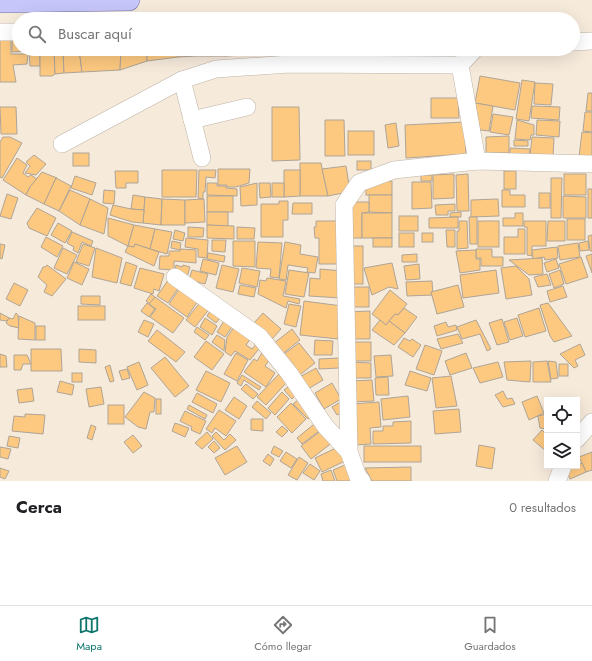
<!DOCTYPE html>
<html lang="es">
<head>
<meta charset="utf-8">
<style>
	:root { --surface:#fff; --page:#f2f2f2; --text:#202124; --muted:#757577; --line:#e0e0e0; --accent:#0f766e }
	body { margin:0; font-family:Jost,sans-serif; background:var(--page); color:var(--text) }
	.controls { position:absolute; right:12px; bottom:12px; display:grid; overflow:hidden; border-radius:0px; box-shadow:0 4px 16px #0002 }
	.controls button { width:36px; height:36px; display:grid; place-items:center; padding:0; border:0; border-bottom:1px solid var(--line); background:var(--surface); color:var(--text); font:20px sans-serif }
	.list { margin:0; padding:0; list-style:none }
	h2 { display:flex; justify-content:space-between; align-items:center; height:52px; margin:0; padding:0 16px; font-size:17px }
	h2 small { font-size:13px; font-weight:400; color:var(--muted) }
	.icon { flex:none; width:22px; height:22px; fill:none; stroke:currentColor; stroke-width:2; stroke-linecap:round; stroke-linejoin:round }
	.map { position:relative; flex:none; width:592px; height:481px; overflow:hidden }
	.search { position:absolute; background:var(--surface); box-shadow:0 4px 16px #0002; left:12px; right:12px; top:12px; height:44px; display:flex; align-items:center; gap:10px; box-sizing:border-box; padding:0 14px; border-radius:22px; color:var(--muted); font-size:15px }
	.sheet { height:124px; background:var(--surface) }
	nav { display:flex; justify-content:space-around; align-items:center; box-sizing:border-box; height:56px; border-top:1px solid var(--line); background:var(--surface); font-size:11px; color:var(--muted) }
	nav a { display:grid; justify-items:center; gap:2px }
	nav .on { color:var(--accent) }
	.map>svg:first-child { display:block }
</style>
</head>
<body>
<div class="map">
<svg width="592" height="481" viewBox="0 0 592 481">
	<rect width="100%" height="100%" fill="#f6eadb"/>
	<!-- building -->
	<g fill="#fdc981" stroke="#afa496">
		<path d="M12 34 19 35V49H29V51L12 52Z"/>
		<path d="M11 39V54H28L27 64 13 65 16 82H0V40Z"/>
		<path d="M29 49H40V66H30Z"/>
		<path d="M40 49H54L55 74 52 76H40Z"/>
		<path d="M54 49H63L64 73 55 74Z"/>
		<path d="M63 49H79L82 72 64 73Z"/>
		<path d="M79 49H121L120 70 82 72Z"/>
		<path d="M121 49H147V61L120 70Z"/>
		<path d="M147 49H178V57L147 61Z"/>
		<path d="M178 49H195L196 56 178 57Z"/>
		<path d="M195 49H212V56H196Z"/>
		<rect x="212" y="49" width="14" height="7"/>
		<path d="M226 49H242V55L226 56Z"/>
		<rect x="242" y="49" width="19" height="6"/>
		<rect x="261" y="49" width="14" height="6"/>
		<rect x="275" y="49" width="24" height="6"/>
		<path d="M299 49H314V54L299 55Z"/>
		<path d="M314 49H325V55L314 54Z"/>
		<path d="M325 49H343V56L325 55Z"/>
		<rect x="343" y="49" width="14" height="7"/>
		<rect x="357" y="49" width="9" height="7"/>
		<rect x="366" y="49" width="11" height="7"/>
		<rect x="377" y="49" width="8" height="7"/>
		<rect x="385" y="49" width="22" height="7"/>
		<rect x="407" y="49" width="28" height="7"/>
		<path d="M480 76 520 83 515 110 475 103Z"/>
		<path d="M522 80 535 82 529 121 516 119Z"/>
		<path d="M535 83 553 84 551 105 534 104Z"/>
		<path d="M588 93H592V111H586Z"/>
		<path d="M431 98H458L459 118H431Z"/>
		<path d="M475 103 493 106 489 131 480 130Z"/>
		<path d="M532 106 560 107 559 120 531 118Z"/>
		<path d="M0 107H16L17 134H1Z"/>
		<path d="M272 107H299L300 160 272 161Z"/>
		<path d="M585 112H592V132L583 131Z"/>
		<path d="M493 114 513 117 509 135 490 132Z"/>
		<path d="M325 120H344L345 156H325Z"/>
		<path d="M517 120 534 125V135H531L530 140 515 139Z"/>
		<path d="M537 120 560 121 559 137 536 135Z"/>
		<path d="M464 122 466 154 406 158 405 125Z"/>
		<path d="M396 123 399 146 388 148 385 125Z"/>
		<rect x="348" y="131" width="26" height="24"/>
		<path d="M582 132 592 133V158L579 157Z"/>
		<path d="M509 136V153H486V137Z"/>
		<path d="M3 137H10L22 143 2 178 0 177V142Z"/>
		<path d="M532 137 554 138 553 158 530 156Z"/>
		<path d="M514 140 528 141V146H514Z"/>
		<path d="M510 148 530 149 529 156 510 155Z"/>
		<rect x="73" y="153" width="16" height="13"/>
		<path d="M34 155 46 164 36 175 25 173 30 166 26 162Z"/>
		<path d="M17 158 27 165 23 173 28 177 31 175 37 179 30 187 26 195 3 180Z"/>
		<rect x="357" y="161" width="14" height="9"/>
		<path d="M300 163H321L328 196H300Z"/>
		<path d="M346 166 349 185 343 193 328 196 322 169Z"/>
		<path d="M218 169H250L249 183 236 187H227V185H218Z"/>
		<path d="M162 170H197L196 197H162Z"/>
		<path d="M199 170H216L215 178 206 177 205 192H203V199L198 198Z"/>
		<path d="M284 170H300V196L284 197Z"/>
		<path d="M115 171H138V183H126V188H116Z"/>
		<rect x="504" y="171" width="12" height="18"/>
		<path d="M42 172 57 178H56L44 204 26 195 30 187Z"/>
		<path d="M454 174V198L433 199V175Z"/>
		<path d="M468 174 469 211H457L456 175Z"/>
		<rect x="564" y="174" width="22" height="21"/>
		<rect x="421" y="175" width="11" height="6"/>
		<path d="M75 176 96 183 92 195 71 188Z"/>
		<path d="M56 178 71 186 59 211 44 204Z"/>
		<path d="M551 178H562L561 218H551Z"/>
		<rect x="366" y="181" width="26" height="14"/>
		<path d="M412 182H431L432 208 412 209Z"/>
		<path d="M207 183H217V186H226V188L237 189V196L207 195Z"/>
		<path d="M257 183V205L241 206 240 187Z"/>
		<path d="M259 183H270L271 197 260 198Z"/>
		<rect x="272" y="183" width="12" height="14"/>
		<rect x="588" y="189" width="4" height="29"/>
		<path d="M70 190 90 199 80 225 59 211Z"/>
		<path d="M104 190 115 191 114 204 103 203Z"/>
		<path d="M502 190H510V195H525V207H502Z"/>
		<rect x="539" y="193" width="11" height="15"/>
		<path d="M7 194 18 198 11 219 0 216Z"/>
		<path d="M133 195 145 197 144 210 131 209Z"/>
		<path d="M369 195H392V213L369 212Z"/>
		<rect x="207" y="196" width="26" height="16"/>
		<path d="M563 196 586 197V218H563Z"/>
		<path d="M145 197 162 199 161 225 143 223Z"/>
		<path d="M90 199 108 208 104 234 80 225Z"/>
		<path d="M162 199 185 200V225H161Z"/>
		<path d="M204 199 205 222 185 223V200Z"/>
		<path d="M498 199 499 216 471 217V200Z"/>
		<path d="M279 201H288V220H283V237H261V204H279Z"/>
		<path d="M350 202H369V212L362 213V238H350Z"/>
		<path d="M293 203H312V214H292Z"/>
		<path d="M455 204V211H448V215H436L435 205Z"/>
		<path d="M113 205 131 209 144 210 143 223 132 222 110 215Z"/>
		<path d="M37 208 56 218 47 236 29 228 27 223Z"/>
		<path d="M207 212H228V226L207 225Z"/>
		<path d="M461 212V217H450V213Z"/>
		<rect x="362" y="213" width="30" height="25"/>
		<path d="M515 213H523V226H503V218H515Z"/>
		<rect x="399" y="216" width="19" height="15"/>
		<path d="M458 217V228H429V218Z"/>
		<path d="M469 217H477V244H470Z"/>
		<path d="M108 218 134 225 128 246 108 236Z"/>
		<rect x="567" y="219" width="18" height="21"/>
		<path d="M316 221H342L343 264H319V238H315L314 227H316Z"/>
		<path d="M459 221H467L468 248 457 249V231H459Z"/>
		<rect x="478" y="221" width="21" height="26"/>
		<path d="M524 221H546V246H532V256L527 255V227H524Z"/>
		<path d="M548 221H565V241H547Z"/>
		<path d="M58 223 72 231 65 243 51 235Z"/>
		<path d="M134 225 155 229 150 249 135 244 134 247 128 246Z"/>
		<path d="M207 225 234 226V239L207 238Z"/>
		<path d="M188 227 204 228 203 237H188Z"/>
		<path d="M237 227 255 228 254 239H237Z"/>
		<path d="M155 229 172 232 167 254 150 249Z"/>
		<path d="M518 229H525V254H504V237H518Z"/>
		<path d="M175 230 185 233 183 241 173 239Z"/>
		<path d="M446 230H455V247H447Z"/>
		<path d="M72 232 93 241 91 246 82 242 78 253 73 250 74 247 67 243Z"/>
		<rect x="399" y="233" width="15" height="14"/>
		<rect x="422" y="233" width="11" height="9"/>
		<path d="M592 235V251H590L588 236Z"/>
		<path d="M46 237 63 246 57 257 41 247Z"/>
		<path d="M186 238 208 240 207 258 198 257V249L185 247Z"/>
		<rect x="373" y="238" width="19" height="9"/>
		<path d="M212 240H226L225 252 212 251Z"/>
		<path d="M172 241 181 243 180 250 171 248Z"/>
		<path d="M233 241H255V267L233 266Z"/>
		<path d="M588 241 589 250 580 251 579 243Z"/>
		<path d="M258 242 282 243 279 278 270 277 271 269 256 268Z"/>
		<path d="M285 242 301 245 300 254 318 257 315 273 307 272 308 268 288 265 286 280 279 279Z"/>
		<path d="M578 243 580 257 560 260 558 246Z"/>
		<path d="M0 244 5 245 2 259 0 258Z"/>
		<path d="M83 244 95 248 89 266 76 262Z"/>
		<path d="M135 244 159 252 154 266 125 252 128 246 134 247Z"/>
		<rect x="349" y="246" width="14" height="38"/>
		<path d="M557 247 558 258 545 260 544 257 533 259 532 250Z"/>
		<path d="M63 248 77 255 67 274 54 268Z"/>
		<path d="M96 248 122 258 117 283 92 277Z"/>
		<path d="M181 249 196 250V263L174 261V270L159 269 160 256H169V251H180Z"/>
		<path d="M476 249H492V257H503V266H481V258H476Z"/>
		<path d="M476 250V259H480V270L460 273 456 251Z"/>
		<path d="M208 253 225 256 224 262 207 259Z"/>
		<path d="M417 254V262H402V255Z"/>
		<path d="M592 254V273L586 256Z"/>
		<path d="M581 257 588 277 566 284 559 264Z"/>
		<path d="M542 258 543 274 529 275 509 260Z"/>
		<path d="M203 259 219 263 216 275 200 271Z"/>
		<path d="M556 259 559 268 547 272 544 263Z"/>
		<path d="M74 262 89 269 82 285 67 278Z"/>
		<path d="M126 262 137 266 131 286 120 283Z"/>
		<path d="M392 263 398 289 389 287 372 295 364 268Z"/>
		<path d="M419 264 420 279 406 280 404 266Z"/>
		<path d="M47 265 66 279 52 296 44 292 47 285 38 277 43 267H45Z"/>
		<path d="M176 265 182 267 183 265 190 267 187 277 174 274Z"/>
		<path d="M222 265 239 269 233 292 216 288Z"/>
		<path d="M516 266 529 279 532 295 506 299 501 268Z"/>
		<path d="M140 268 164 274 159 291 154 289 153 294 134 288Z"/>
		<path d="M242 268 260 271 257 287 239 283Z"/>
		<path d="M320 269 343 271 341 298 309 296 310 278 320 279Z"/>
		<path d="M192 270 208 274 205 284 189 280Z"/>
		<path d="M289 270 309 273 304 297 285 294Z"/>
		<path d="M496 270 499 293 463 298 460 275Z"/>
		<path d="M560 270 564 284 554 288 549 274Z"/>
		<path d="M547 274 551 285 538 287 534 277Z"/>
		<path d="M171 276 181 284 168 303 157 296Z"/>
		<path d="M267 278 286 281 283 296 300 299 299 304 288 301 286 308 258 294 260 280 266 281Z"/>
		<path d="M432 281 433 295 407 296 406 282Z"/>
		<path d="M14 283 28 290 20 306 6 299Z"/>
		<path d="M182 285 200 298 187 317 169 304Z"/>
		<path d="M240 285 256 288 254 297 238 294Z"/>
		<path d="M458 285 464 307 437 314 431 292Z"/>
		<path d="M563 286 567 297 550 302 547 291Z"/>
		<rect x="351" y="287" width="18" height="20"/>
		<path d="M390 290 407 304 398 315 395 314 386 325 372 314Z"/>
		<path d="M151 294 155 297 150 304 146 301Z"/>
		<path d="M81 296H100V305L81 304Z"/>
		<path d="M155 297 184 318 173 333 150 317 156 309 149 304Z"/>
		<path d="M202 300 211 307 195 327 186 320Z"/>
		<path d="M304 301 342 306 338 339 300 335Z"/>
		<path d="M147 303 155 309 149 317 141 311Z"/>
		<path d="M548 303 572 336 554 342 550 336 540 305Z"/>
		<path d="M289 304 301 306 296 327 284 324Z"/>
		<rect x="78" y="306" width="27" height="14"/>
		<path d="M212 308 222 315 216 323 207 316Z"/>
		<path d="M404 308 417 317 405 333 389 321 395 314 398 315Z"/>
		<path d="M539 308 546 331 525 337 518 315Z"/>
		<path d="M370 311V339H348V312Z"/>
		<path d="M0 313 9 318 7 321 0 320Z"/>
		<path d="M16 313 18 315 19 328 10 326 6 323 9 318 13 319Z"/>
		<path d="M263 313 281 329 272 339 254 323Z"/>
		<path d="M19 316 35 323V340L18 339Z"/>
		<path d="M205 318 217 326 212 335 200 327Z"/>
		<path d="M517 318 523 336 510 340 504 322Z"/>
		<path d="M502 319 509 342 497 345 489 323Z"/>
		<path d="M144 320 154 324 148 337 138 332Z"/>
		<path d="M380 320 386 325 389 321 405 333 394 345 372 330Z"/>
		<path d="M476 320 491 349 487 351 480 334 462 339 457 327Z"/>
		<path d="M224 321 232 327 225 337 217 332Z"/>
		<path d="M446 322 448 327 456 325 457 330 437 336 434 326Z"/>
		<path d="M237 323 253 335 246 345 252 349 258 342 262 345 250 360 235 351 231 356 225 352 227 337Z"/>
		<rect x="36" y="326" width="9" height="14"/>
		<path d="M197 327 209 335 205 340 194 332Z"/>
		<path d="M292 329 300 340 281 355 273 344Z"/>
		<path d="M157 330 185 352 176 362 148 341Z"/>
		<path d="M458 334 463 343 441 349 437 339Z"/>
		<path d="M217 335 225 340 224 351 212 342Z"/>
		<path d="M404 338 410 341 412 339 421 345 413 357 398 347Z"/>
		<path d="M315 340 333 341 332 355H314Z"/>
		<path d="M206 341 224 354 212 370 194 357Z"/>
		<rect x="348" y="342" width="23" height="19"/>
		<path d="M299 343 315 363 296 378 280 357Z"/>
		<path d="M580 344 585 355 575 360 578 366 574 368 560 354Z"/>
		<path d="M425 345 442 351 434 375 416 369Z"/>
		<path d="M31 349H61L62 371H31Z"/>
		<path d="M79 349 96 350V363L79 362Z"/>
		<path d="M236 353 248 360 237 381 224 374Z"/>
		<path d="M262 353 270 359 265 366 275 373 266 387 244 372 254 359 257 361Z"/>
		<path d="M466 353 472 368 450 375 445 361Z"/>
		<path d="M0 354 6 356 7 367H0Z"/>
		<path d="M14 355H27L31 364H23L21 370H14Z"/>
		<path d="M391 355 393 376 376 377 374 356Z"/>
		<path d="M165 357 189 386 175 397 151 368Z"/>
		<path d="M339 358V368L319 369V359Z"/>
		<path d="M531 361 530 382 507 380 504 362Z"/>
		<path d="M547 361 551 382H533V362Z"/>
		<path d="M548 361 556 362 558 378 551 379Z"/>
		<path d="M139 362 148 385 137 390 127 367Z"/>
		<path d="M351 362 371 363V378H351Z"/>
		<path d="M498 362 503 377 480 383 473 368Z"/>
		<rect x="559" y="364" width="9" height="12"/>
		<path d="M110 365 114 381 110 382 105 367Z"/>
		<path d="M316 368 323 380 303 392 296 379Z"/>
		<path d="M127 369 130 378 122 380 119 371Z"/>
		<path d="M206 371 230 383 221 402 196 390Z"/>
		<path d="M410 371 431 378 427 391 405 385Z"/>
		<rect x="72" y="373" width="10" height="9"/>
		<path d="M279 374 287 382 266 405 257 397Z"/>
		<path d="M242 375 261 387 259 390 244 380 241 386 237 383Z"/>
		<path d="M451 376 457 406 436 408 432 378Z"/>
		<path d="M388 377 389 395H376L375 378Z"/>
		<path d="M372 380 374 401 351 402 350 381Z"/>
		<path d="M60 381 74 385 72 395 57 392Z"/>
		<path d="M332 383 341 399 324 409 315 393Z"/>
		<path d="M246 384 258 394 253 399 241 389Z"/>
		<path d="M291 385 298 393 292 399 284 390Z"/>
		<path d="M101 387 104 404 89 407 86 389Z"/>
		<path d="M32 388 34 401 19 403 17 390Z"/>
		<path d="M503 391 507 399 512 398 515 404 503 407 495 395Z"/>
		<path d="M144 392 155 398 154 412H150L146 429 138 427 125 417Z"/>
		<path d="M282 392 289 399 275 415 268 408Z"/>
		<path d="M197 393 217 404 213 413 192 402Z"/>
		<path d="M408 396 410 417 383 420 381 399Z"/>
		<path d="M537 396 544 413 529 420 522 402Z"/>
		<path d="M234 397 247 406 239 419 225 410Z"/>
		<rect x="156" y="399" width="5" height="15"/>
		<path d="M299 399 313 414 308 419 293 404Z"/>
		<path d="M257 401 271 413 266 419 252 407Z"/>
		<path d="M342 401 347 410 337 415 332 407Z"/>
		<path d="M379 402 381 427 370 428 371 444 355 445 352 404Z"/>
		<path d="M291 403 306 419 292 433 277 417Z"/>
		<rect x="108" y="405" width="16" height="19"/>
		<path d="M189 405 207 415 205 419 187 409Z"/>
		<path d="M577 408H579V417L577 419Z"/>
		<path d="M459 409 461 432 435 434 433 411Z"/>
		<path d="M219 410 236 421 226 436 215 428 212 433 206 429Z"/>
		<path d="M185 411 206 421 200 434 191 430 192 427 180 421Z"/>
		<path d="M25 414 45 415 43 434 12 431 14 416 25 417Z"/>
		<path d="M547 414V429L540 428 538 416Z"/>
		<path d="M251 419H263V431L251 430Z"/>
		<path d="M318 421 323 428 302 444 297 438Z"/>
		<path d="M411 421V443L373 444V431H383V426H393V422Z"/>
		<path d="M175 423 189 428 185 437 172 431Z"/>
		<path d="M91 425 96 427 92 440 87 438Z"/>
		<path d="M282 426 288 431 282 437 276 432Z"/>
		<path d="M323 429 333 442 311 459 301 446Z"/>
		<path d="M542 430 547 435 546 451 533 440Z"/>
		<path d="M207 432 213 439 202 449 195 443Z"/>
		<path d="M216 432 224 440 230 434 236 440 225 450 212 436Z"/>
		<path d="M133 435 142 446 133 453 124 442Z"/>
		<path d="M9 436 20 438 18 448 7 446Z"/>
		<path d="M214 441 220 448 214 453 208 447Z"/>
		<path d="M479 445 495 448 492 469 476 466Z"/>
		<path d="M237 446 247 462 225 475 215 458Z"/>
		<path d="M274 446 283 451 279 457 271 453Z"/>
		<rect x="364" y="446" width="57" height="16"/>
		<path d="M0 447 11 449 8 459 0 457Z"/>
		<path d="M338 447 345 461 322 472 315 458Z"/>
		<path d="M286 452 297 459 291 468 280 461Z"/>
		<path d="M592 452V470L586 472 579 457Z"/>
		<path d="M268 454 274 459 270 466 263 461Z"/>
		<path d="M299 457 308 463 297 480 288 475Z"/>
		<path d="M582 463 586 472 570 479 567 471Z"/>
		<path d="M310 464 320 471 314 480 303 473Z"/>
		<path d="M345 465 351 481H337L333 470Z"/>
		<path d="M411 467V481H372L365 468Z"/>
		<path d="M0 468 9 471 5 479 0 477Z"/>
		<path d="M331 470 335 481H323L321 474Z"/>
	</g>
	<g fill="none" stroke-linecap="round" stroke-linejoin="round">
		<defs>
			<g id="minor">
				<path d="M0 32H19"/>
				<path d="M573 42 592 41"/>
				<path d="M475 49 460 65 477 161"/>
				<path d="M182 80 202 158"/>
				<path d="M192 120 247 107"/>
				<path d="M62 144 182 80 216 69 289 64 460 65"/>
				<path d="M175 277 260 337 289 373 325 426 349 452"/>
				<path d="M577 439 592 422"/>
				<path d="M362 481 358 477 349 452 344 205 359 183 394 170 477 161 592 164"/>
				<path d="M557 481 563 466"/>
			</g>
			<path id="major" d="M0 2 129 0"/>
		</defs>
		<!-- minor casing -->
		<use href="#minor" stroke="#beb3a5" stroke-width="18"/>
		<!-- major casing -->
		<use href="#major" stroke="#7573aa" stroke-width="22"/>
		<!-- minor -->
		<use href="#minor" stroke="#fff" stroke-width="17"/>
		<!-- major -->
		<use href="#major" stroke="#c6c6fa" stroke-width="21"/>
	</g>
</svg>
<div class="controls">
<button><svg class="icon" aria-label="locate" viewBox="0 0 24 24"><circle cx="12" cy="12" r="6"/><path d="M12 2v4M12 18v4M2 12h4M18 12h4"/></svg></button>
<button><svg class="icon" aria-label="layers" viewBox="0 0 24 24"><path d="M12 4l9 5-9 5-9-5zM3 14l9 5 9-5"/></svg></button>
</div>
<div class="search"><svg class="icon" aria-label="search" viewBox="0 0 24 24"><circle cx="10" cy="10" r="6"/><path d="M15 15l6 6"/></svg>Buscar aquí</div>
</div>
<section class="sheet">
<h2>Cerca<small>0 resultados</small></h2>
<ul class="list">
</ul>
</section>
<nav>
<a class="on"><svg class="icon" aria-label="map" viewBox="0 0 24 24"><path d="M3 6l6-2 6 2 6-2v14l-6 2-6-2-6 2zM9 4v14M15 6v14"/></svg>Mapa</a>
<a><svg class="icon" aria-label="directions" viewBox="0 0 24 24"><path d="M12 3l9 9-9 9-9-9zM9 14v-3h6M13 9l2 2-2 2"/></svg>Cómo llegar</a>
<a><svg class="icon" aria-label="saved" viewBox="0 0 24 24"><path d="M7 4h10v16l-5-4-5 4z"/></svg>Guardados</a>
</nav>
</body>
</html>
